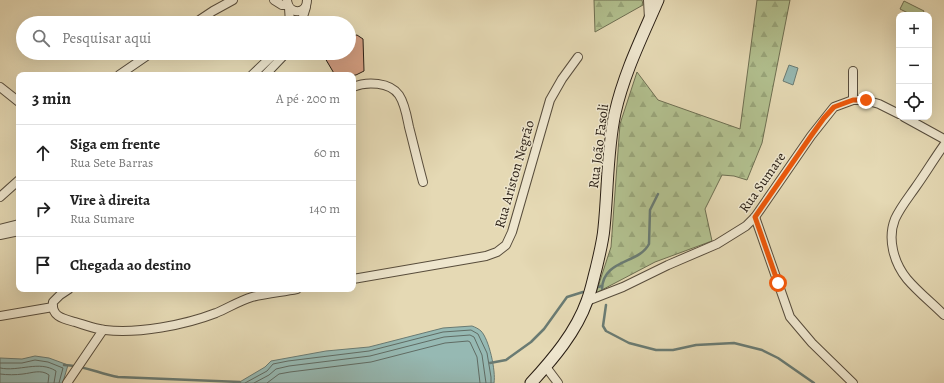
<!DOCTYPE html>
<html lang="pt">
<head>
<meta charset="utf-8">
<style>
	:root { --surface:#fff; --page:#f6f6f6; --text:#222; --muted:#767676; --line:#e0e0e0 }
	body { margin:0; font-family:Alegreya,serif; background:var(--page); color:var(--text) }
	.controls { position:absolute; right:12px; top:12px; display:grid; overflow:hidden; border-radius:8px; box-shadow:0 4px 16px #0002 }
	.controls button { width:36px; height:36px; display:grid; place-items:center; padding:0; border:0; border-bottom:1px solid var(--line); background:var(--surface); color:var(--text); font:20px sans-serif }
	.stop { position:absolute; width:12px; height:12px; margin:-9px; border:3px solid #ea580c; border-radius:50%; background:#fff }
	.stop.end { background:#ea580c; border-color:#fff; box-shadow:0 1px 4px #0008 }
	.list { margin:0; padding:0; list-style:none }
	h2 { display:flex; justify-content:space-between; align-items:center; height:52px; margin:0; padding:0 16px; font-size:17px }
	h2 small { font-size:13px; font-weight:400; color:var(--muted) }
	.list li { display:grid; grid-template-columns:26px 1fr auto; gap:12px; align-items:center; box-sizing:border-box; height:56px; padding:0 16px; border-top:1px solid var(--line) }
	.list b { display:block; font-size:15px; white-space:nowrap }
	.list p { margin:0; font-size:13px; white-space:nowrap; color:var(--muted) }
	.list em { font-size:13px; font-style:normal; color:var(--muted) }
	.icon { flex:none; width:22px; height:22px; fill:none; stroke:currentColor; stroke-width:2; stroke-linecap:round; stroke-linejoin:round }
	.map { position:relative; flex:none; width:944px; height:383px; overflow:hidden }
	.search { position:absolute; background:var(--surface); box-shadow:0 4px 16px #0002; left:16px; top:16px; width:340px; height:44px; display:flex; align-items:center; gap:10px; box-sizing:border-box; padding:0 14px; border-radius:22px; color:var(--muted); font-size:15px }
	.panel { position:absolute; background:var(--surface); box-shadow:0 4px 16px #0002; left:16px; top:72px; width:340px; height:220px; border-radius:8px }
	.map>svg:first-child { display:block }
</style>
</head>
<body>
<div class="map">
<svg width="944" height="383" viewBox="0 0 944 383">
	<defs>
		<pattern id="forest-firs" width="22" height="20" patternUnits="userSpaceOnUse"><rect width="22" height="20" fill="#b2c08f"/><path d="M5 1l3.5 6h-7zM16 11l3.5 6h-7z" fill="#99a57a"/></pattern>
	</defs>
	<rect width="100%" height="100%" fill="#e5d9b4"/>
	<filter id="stains"><feTurbulence type="fractalNoise" baseFrequency=".005" numOctaves="4"/><feColorMatrix values="0 0 0 0 .2 0 0 0 0 .09 0 0 0 0 .02 0 0 0 .5 -.17"/></filter>
	<radialGradient id="worn" r=".72"><stop offset=".6" stop-color="#630" stop-opacity="0"/><stop offset="1" stop-color="#630" stop-opacity=".3"/></radialGradient>
	<!-- forest -->
	<g fill="url(#forest-firs)" stroke="#6e6f52">
		<path d="M594 0H642L643 5 595 32Z"/>
		<path d="M757 0H790L762 143 747 180 734 176 722 175 705 209 712 241 655 262 596 293 611 247 620 124 637 72 658 100 740 129Z"/>
	</g>
	<!-- garden -->
	<path fill="#b2c08f" stroke="#6e6f52" d="M904 1 924 11 922 15H912L900 9Z"/>
	<!-- water -->
	<g fill="#96b9b3" stroke="#6a7b73">
		<path d="M789 65 798 68 793 85 783 81Z"/>
		<path d="M472 326C475 327 479 329 481 331 489 339 496 371 494 383H238L265 367 271 361 326 351 369 347 443 328Z"/>
		<path d="M35 356 49 358 68 365 63 382 62 383H0V358L22 359Z"/>
	</g>
	<g fill="none" stroke-linecap="round" stroke-linejoin="round">
		<!-- shore -->
		<g stroke="#606c64" stroke-width="1">
			<path d="M0 363H22L35 360 48 362 63 368 59 383"/>
			<path d="M0 368C19 372 39 360 56 371L54 383"/>
			<path d="M0 374C7 375 16 375 23 374 32 373 41 369 49 375L48 383"/>
			<path d="M245 383 267 371 273 364 288 361 369 351 443 332 471 330 478 334 487 353 491 377V383"/>
			<path d="M254 383 269 375 276 369 289 366 370 356 444 337 470 335 474 337 482 355 486 383"/>
			<path d="M267 383 279 374 290 372 371 362 445 343 468 341 470 342 477 357 480 383"/>
		</g>
		<!-- stream -->
		<g stroke="#6a7b73" stroke-width="2.5">
			<path d="M598 287 602 286"/>
			<path d="M602 289C603 259 639 264 649 244L650 210 658 194"/>
			<path d="M606 305 603 326 606 331 629 343 656 350H673L696 345 734 343 762 350 778 358 814 383"/>
			<path d="M490 363 506 360 531 342 544 329 567 297 583 292"/>
			<path d="M64 365C83 365 100 374 118 377L240 382"/>
		</g>
	</g>
	<!-- building -->
	<path fill="#d59f83" stroke="#291e14" d="M357 35 363 39 364 71 356 75H335L322 53H349V36Z"/>
	<g fill="none" stroke-linecap="round" stroke-linejoin="round">
		<defs>
			<g id="minor">
				<path d="M274 0 282 5H288"/>
				<path d="M287 0C288 15 307 15 307 0"/>
				<path d="M648 0 649 19"/>
				<path d="M289 8 290 23"/>
				<path d="M195 23 213 11 233 0"/>
				<path d="M301 23 306 7"/>
				<path d="M853 71V100"/>
				<path d="M119 75 151 53"/>
				<path d="M252 75 275 53"/>
				<path d="M265 75 286 53"/>
				<path d="M0 87 19 102"/>
				<path d="M353 87C367 81 390 82 399 95 405 104 407 117 409 127 414 146 418 164 423 182"/>
				<path d="M904 117 944 139"/>
				<path d="M944 145C934 159 925 174 915 188 908 198 900 208 895 219 887 239 894 263 907 279 918 292 932 303 944 315"/>
				<path d="M0 197 19 180"/>
				<path d="M755 217 790 317 812 343 853 383"/>
				<path d="M0 229 19 224"/>
				<path d="M0 235 19 231"/>
				<path d="M353 279 486 256 497 252 506 245 512 232 550 100 562 79 578 57"/>
				<path d="M69 289 60 295 53 302C51 317 64 319 75 322 85 325 95 329 105 330 138 334 185 325 216 313 228 308 239 301 252 297 267 293 282 292 297 289"/>
				<path d="M587 301 623 287 668 265 717 244 746 226 755 217 811 136 834 107 853 100H865L879 104 899 114"/>
				<path d="M0 316 53 307"/>
				<path d="M546 367 558 383"/>
				<path d="M67 383 103 330"/>
			</g>
			<path id="secondary" d="M531 383C553 359 576 332 587 301 591 291 593 280 596 269 599 256 603 241 604 228 608 190 607 150 615 113 624 73 642 37 658 0"/>
		</defs>
		<!-- minor casing -->
		<use href="#minor" stroke="#584d3c" stroke-width="10"/>
		<!-- secondary casing -->
		<use href="#secondary" stroke="#291e14" stroke-width="13"/>
		<!-- minor -->
		<use href="#minor" stroke="#eee6ce" stroke-width="8"/>
		<!-- secondary -->
		<use href="#secondary" stroke="#eee6ce" stroke-width="11"/>
	</g>
	<g fill="none" stroke-linecap="round" stroke-linejoin="round">
		<!-- route -->
		<path stroke="#ea580c" stroke-width="5" d="M778 283 755 217 811 136 824 118 834 107 853 100H866"/>
	</g>
	<g text-anchor="middle" stroke-width="3" stroke-linejoin="round" paint-order="stroke">
		<!-- street labels -->
		<g font-size="14" fill="#291e14" stroke="#eee6ce">
			<text transform="translate(598 146) rotate(-83)" y="5">Rua João Fasoli</text>
			<text transform="translate(514 174) rotate(-74)" y="5">Rua Ariston Negrão</text>
			<text transform="translate(762 182) rotate(-55)" y="5">Rua Sumare</text>
		</g>
	</g>
	<rect width="100%" height="100%" filter="url(#stains)"/>
	<rect width="100%" height="100%" fill="url(#worn)"/>
</svg>
<div class="controls">
<button>+</button>
<button>−</button>
<button><svg class="icon" aria-label="locate" viewBox="0 0 24 24"><circle cx="12" cy="12" r="6"/><path d="M12 2v4M12 18v4M2 12h4M18 12h4"/></svg></button>
</div>
<div class="stop" style="left:778px;top:283px"></div>
<div class="stop end" style="left:866px;top:100px"></div>
<div class="search"><svg class="icon" aria-label="search" viewBox="0 0 24 24"><circle cx="10" cy="10" r="6"/><path d="M15 15l6 6"/></svg>Pesquisar aqui</div>
<section class="panel">
<h2>3 min<small>A pé · 200 m</small></h2>
<ul class="list">
<li><svg class="icon" aria-label="ahead" viewBox="0 0 24 24"><path d="M12 20V5M6 11l6-6 6 6"/></svg><div><b>Siga em frente</b><p>Rua Sete Barras</p></div><em>60 m</em></li>
<li><svg class="icon" aria-label="right" viewBox="0 0 24 24"><path d="M7 20v-9h11M14 6l5 5-5 5"/></svg><div><b>Vire à direita</b><p>Rua Sumare</p></div><em>140 m</em></li>
<li><svg class="icon" aria-label="arrive" viewBox="0 0 24 24"><path d="M6 21V4h12l-3 4 3 4H6"/></svg><div><b>Chegada ao destino</b></div></li>
</ul>
</section>
</div>
</body>
</html>
